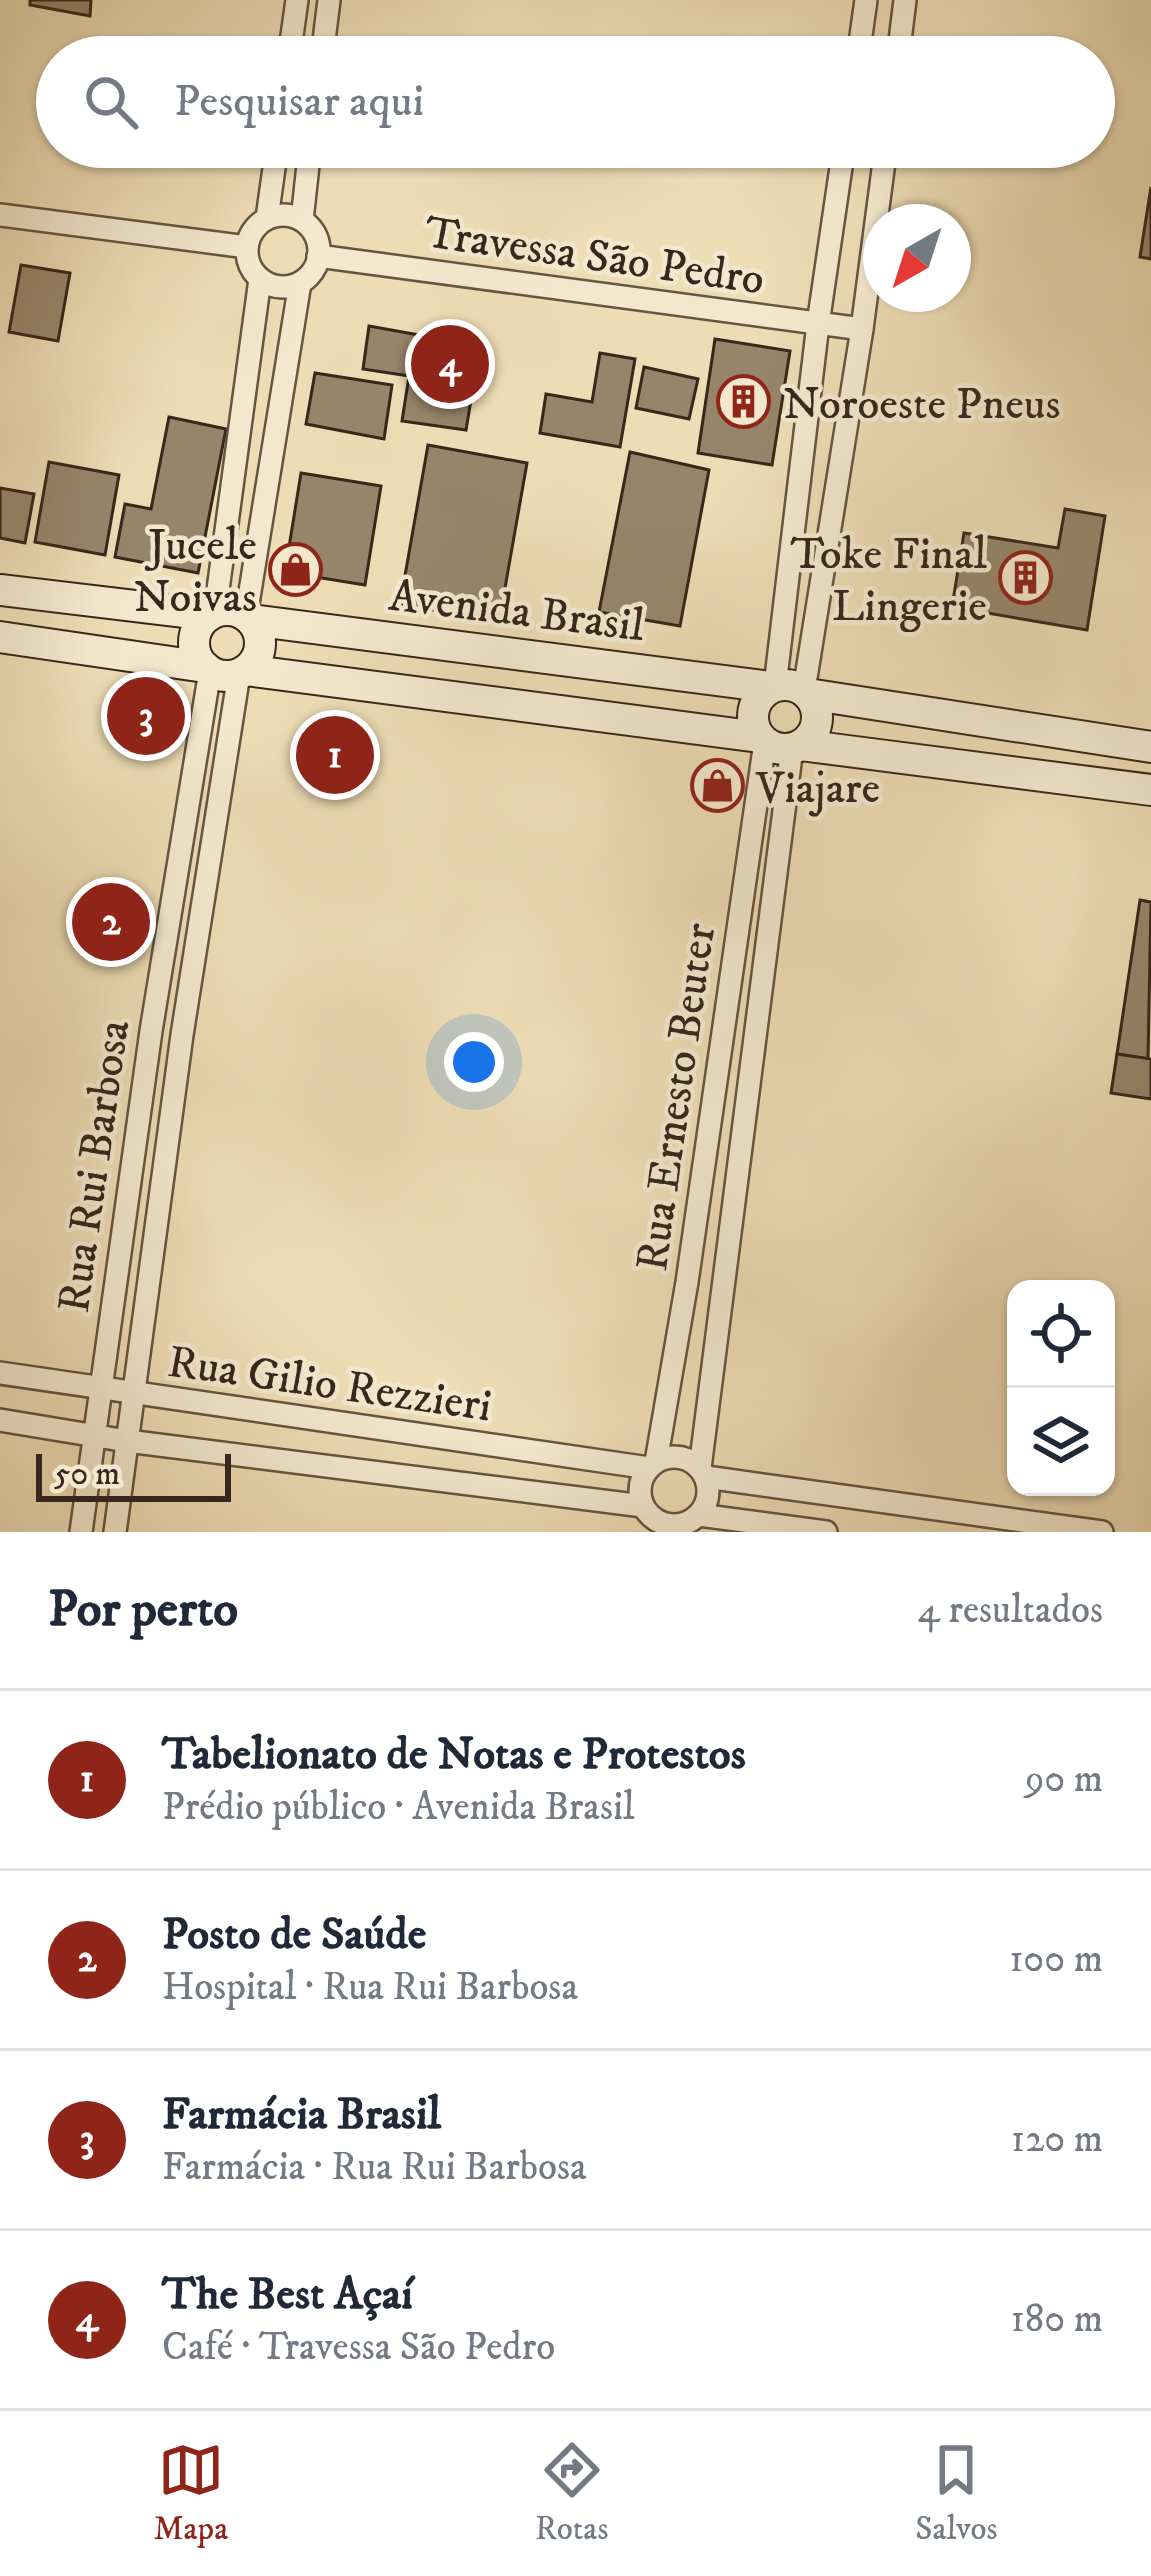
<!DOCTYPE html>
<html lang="pt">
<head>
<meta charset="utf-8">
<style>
	:root { --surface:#fff; --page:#f6f6f7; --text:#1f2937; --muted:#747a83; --line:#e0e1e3; --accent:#8f2418 }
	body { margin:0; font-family:"IM FELL DW Pica",serif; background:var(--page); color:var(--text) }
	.controls { position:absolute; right:36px; bottom:36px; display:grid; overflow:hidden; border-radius:24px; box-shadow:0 3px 9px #0004 }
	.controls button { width:108px; height:108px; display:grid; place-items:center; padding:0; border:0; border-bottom:3px solid var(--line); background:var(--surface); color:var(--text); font:60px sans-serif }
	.compass { position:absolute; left:863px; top:204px; width:108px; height:108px; border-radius:50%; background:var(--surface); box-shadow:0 3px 9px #0004; rotate:219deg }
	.scale { position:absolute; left:36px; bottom:30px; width:195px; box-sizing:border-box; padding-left:12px; border:6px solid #39261c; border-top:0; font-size:33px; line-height:42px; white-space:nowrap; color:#39261c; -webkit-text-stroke:9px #f3e8ce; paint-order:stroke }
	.you { position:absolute; left:474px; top:1062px; width:42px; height:42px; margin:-30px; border:9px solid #fff; border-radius:50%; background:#1a73e8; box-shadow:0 0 0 18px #1a73e833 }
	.badge { display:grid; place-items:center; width:78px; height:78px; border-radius:50%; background:var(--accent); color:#fff; font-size:39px; font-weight:700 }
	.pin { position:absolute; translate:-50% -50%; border:6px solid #fff; box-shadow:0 3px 12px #0006 }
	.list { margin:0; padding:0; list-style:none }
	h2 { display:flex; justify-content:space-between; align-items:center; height:156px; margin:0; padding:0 48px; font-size:51px }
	h2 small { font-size:39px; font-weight:400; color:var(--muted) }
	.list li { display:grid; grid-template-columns:78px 1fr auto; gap:36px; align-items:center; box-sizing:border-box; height:180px; padding:0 48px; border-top:3px solid var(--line) }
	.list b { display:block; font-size:45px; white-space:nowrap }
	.list p { margin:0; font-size:39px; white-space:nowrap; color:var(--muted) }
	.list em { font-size:39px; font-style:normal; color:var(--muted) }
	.icon { flex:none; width:66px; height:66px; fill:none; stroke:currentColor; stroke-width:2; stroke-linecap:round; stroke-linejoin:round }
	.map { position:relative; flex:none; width:1151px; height:1532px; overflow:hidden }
	.search { position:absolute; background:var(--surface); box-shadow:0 3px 9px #0004; left:36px; right:36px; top:36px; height:132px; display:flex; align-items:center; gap:30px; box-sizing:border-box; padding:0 42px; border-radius:66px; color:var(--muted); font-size:45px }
	.sheet { height:876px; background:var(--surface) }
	nav { display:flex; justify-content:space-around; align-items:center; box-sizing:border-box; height:168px; border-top:3px solid var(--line); background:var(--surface); font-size:33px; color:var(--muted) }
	nav a { display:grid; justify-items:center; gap:6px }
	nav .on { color:var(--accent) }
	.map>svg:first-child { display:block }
</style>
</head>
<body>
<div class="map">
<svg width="1151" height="1532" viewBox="0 0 1151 1532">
	<rect width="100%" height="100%" fill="#eddcb4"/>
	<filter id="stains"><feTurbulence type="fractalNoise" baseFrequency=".00167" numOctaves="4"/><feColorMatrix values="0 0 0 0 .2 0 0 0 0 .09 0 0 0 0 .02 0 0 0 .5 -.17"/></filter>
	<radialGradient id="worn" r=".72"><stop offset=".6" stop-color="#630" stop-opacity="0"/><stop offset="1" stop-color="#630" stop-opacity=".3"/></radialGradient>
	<!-- building -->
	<g fill="#97856b" stroke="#39261c" stroke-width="3">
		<path d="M30 0H91L90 16 30 5Z"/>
		<path d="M1151 187V259L1140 257Z"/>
		<path d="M21 265 70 273 58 341 9 332Z"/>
		<path d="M369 326 480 346 466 430 402 421 409 376 363 369Z"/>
		<path d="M715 339 790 351 772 465 698 453Z"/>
		<path d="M600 353 635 359 620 447 540 433 546 394 592 402Z"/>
		<path d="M644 367 698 379 689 419 636 408Z"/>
		<path d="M315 373 392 385 384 439 306 424Z"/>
		<path d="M169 417 226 429 198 573 115 557 125 504 151 509Z"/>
		<path d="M428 445 527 463 499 622 400 604Z"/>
		<path d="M630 452 709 470 680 626 599 612Z"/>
		<path d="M49 462 119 475 105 555 35 542Z"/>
		<path d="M301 473 381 486 365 585 285 572Z"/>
		<path d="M0 488 34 494 25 543 0 538Z"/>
		<path d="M1065 509 1105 516 1087 630 952 607 964 533 1058 548Z"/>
		<path d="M1140 900 1151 902 1148 1059 1117 1054Z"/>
		<path d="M1117 1054 1151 1059V1099L1111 1093Z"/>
	</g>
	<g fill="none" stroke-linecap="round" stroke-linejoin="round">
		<defs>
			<g id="minor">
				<path d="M289 57 297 0"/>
				<path d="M322 57 329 0"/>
				<path d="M858 57 866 0"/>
				<path d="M898 57 905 0"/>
				<path d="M0 215 247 247"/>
				<circle cx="283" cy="251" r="36"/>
				<path d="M267 218 277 147"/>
				<path d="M302 220 310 147"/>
				<path d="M318 256 862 329"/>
				<path d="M215 612 260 279"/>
				<path d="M246 616 300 283"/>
				<path d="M775 686 818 324 844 147"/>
				<path d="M804 690 862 329 886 147"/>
				<path d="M0 1373 649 1468"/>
				<path d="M0 1420 127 1441 643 1506"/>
				<circle cx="674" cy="1491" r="34"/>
				<path d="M656 1462 687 1282 765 742"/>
				<path d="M700 1468 792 748"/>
				<path d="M706 1477 1102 1532"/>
				<path d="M699 1515 826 1532"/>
				<path d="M81 1532 151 1031 210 671"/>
				<path d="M115 1532 182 1035 239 674"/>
			</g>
			<g id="secondary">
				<path d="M0 590 210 615"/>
				<circle cx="227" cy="643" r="33"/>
				<path d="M251 620 771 687"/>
				<path d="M0 637 205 667"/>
				<path d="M246 670 759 737"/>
				<circle cx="785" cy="717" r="32"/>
				<path d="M808 694 1151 747"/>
				<path d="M801 745 1151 790"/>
			</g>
		</defs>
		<!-- minor casing -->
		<use href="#minor" stroke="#665442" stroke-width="26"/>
		<!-- secondary casing -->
		<use href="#secondary" stroke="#39261c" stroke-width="34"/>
		<!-- minor -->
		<use href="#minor" stroke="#f3e8ce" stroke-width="21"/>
		<!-- secondary -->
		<use href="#secondary" stroke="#f3e8ce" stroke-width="30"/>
	</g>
	<!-- icons -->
	<defs>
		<symbol id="building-ring" viewBox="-11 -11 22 22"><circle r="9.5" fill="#f3e8ce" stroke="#8f2418" stroke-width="1.5"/><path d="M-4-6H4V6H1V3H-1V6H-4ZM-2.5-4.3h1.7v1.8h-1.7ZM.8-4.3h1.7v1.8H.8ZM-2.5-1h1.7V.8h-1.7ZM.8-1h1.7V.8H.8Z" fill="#8f2418"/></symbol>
		<symbol id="shop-ring" viewBox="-11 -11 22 22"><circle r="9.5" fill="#f3e8ce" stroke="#8f2418" stroke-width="1.5"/><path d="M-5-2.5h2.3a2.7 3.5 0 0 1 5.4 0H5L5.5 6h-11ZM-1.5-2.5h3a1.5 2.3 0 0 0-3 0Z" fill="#8f2418"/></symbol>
	</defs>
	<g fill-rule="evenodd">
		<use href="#building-ring" x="714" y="372" width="59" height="59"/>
		<use href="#shop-ring" x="266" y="540" width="59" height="59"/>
		<use href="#building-ring" x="996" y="548" width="59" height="59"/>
		<use href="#shop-ring" x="688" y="756" width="59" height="59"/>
	</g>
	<g text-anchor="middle" stroke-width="9" stroke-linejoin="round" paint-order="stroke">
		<!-- street labels -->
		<g font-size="45" fill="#39261c" stroke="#f3e8ce">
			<text transform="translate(595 254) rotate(8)" y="16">Travessa São Pedro</text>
			<text transform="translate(517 609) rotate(7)" y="16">Avenida Brasil</text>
			<text transform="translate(674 1097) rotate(-82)" y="16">Rua Ernesto Beuter</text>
			<text transform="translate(92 1166) rotate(-82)" y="16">Rua Rui Barbosa</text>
			<text transform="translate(330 1382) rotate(8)" y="16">Rua Gilio Rezzieri</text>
		</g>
		<!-- poi labels -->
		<g font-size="45" fill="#39261c" stroke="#f3e8ce" text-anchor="start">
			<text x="783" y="418">Noroeste Pneus</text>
			<text x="257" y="559" text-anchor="end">Jucele<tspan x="257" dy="52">Noivas</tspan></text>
			<text x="987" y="568" text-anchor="end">Toke Final<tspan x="987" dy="52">Lingerie</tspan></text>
			<text x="756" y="802">Viajare</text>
		</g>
	</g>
	<rect width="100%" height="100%" filter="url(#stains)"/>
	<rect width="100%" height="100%" fill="url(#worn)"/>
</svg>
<div class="controls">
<button><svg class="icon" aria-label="locate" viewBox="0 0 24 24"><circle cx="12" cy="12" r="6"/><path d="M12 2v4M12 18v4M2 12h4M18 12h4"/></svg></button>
<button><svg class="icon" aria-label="layers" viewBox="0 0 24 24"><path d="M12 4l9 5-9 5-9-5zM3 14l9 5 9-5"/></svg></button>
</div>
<svg class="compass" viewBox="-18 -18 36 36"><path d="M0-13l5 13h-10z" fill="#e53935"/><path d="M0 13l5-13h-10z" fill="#747a83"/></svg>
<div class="scale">50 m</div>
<div class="you"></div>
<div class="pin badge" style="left:335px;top:755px">1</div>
<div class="pin badge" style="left:111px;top:922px">2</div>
<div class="pin badge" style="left:146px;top:716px">3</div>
<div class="pin badge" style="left:450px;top:364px">4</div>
<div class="search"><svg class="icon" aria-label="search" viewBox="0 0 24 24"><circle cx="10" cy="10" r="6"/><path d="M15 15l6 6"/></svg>Pesquisar aqui</div>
</div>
<section class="sheet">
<h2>Por perto<small>4 resultados</small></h2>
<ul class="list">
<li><span class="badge">1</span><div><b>Tabelionato de Notas e Protestos</b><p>Prédio público · Avenida Brasil</p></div><em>90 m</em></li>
<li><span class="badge">2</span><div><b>Posto de Saúde</b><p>Hospital · Rua Rui Barbosa</p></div><em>100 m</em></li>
<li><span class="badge">3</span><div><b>Farmácia Brasil</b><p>Farmácia · Rua Rui Barbosa</p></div><em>120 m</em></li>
<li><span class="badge">4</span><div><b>The Best Açaí</b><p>Café · Travessa São Pedro</p></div><em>180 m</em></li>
</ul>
</section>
<nav>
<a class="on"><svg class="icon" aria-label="map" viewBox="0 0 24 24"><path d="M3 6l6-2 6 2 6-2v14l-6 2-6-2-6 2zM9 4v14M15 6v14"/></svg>Mapa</a>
<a><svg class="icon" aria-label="directions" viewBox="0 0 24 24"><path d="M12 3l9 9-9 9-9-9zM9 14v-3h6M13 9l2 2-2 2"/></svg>Rotas</a>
<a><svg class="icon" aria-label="saved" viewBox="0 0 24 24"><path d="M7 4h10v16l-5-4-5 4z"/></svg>Salvos</a>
</nav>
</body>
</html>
